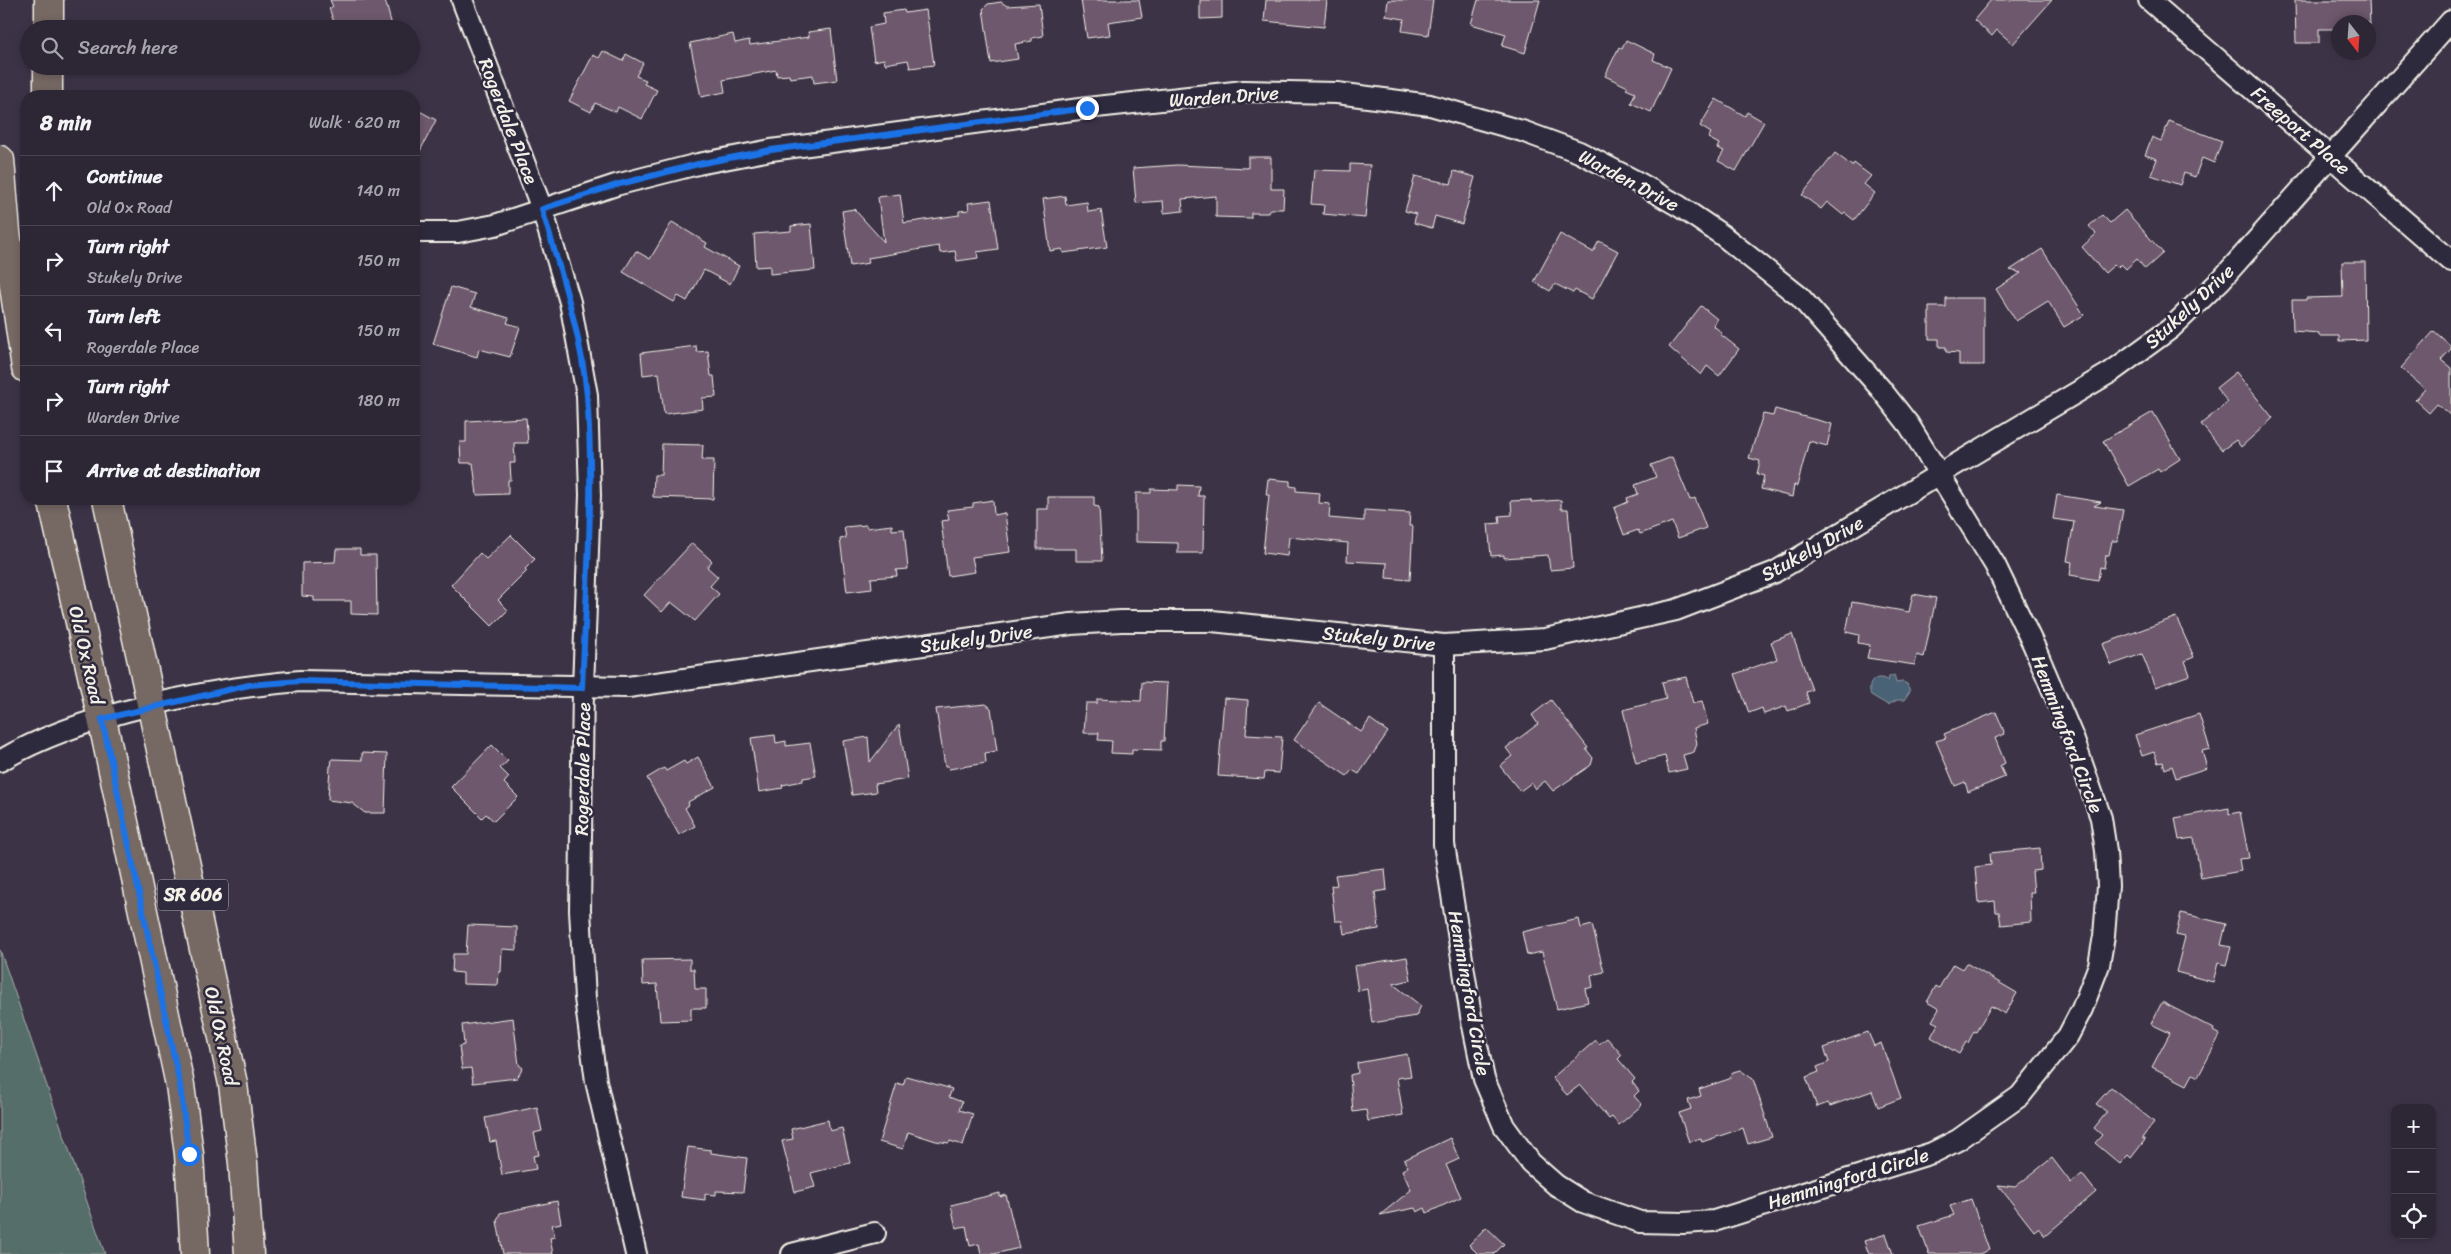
<!DOCTYPE html>
<html lang="en">
<head>
<meta charset="utf-8">
<style>
	:root { --surface:#2d2635; --page:#352e3d; --text:#f1f3f6; --muted:#a7a5ad; --line:#484350 }
	body { margin:0; font-family:Sriracha,sans-serif; background:var(--page); color:var(--text) }
	.controls { position:absolute; right:15px; bottom:15px; display:grid; overflow:hidden; border-radius:10px; box-shadow:0 2px 8px #0003 }
	.controls button { width:45px; height:45px; display:grid; place-items:center; padding:0; border:0; border-bottom:1px solid var(--line); background:var(--surface); color:var(--text); font:25px sans-serif }
	.compass { position:absolute; left:2331px; top:15px; width:45px; height:45px; border-radius:50%; background:var(--surface); box-shadow:0 2px 8px #0003; rotate:163deg }
	.stop { position:absolute; width:15px; height:15px; margin:-11px; border:4px solid #1a73e8; border-radius:50%; background:#fff }
	.stop.end { background:#1a73e8; border-color:#fff; box-shadow:0 1px 5px #0008 }
	.list { margin:0; padding:0; list-style:none }
	h2 { display:flex; justify-content:space-between; align-items:center; height:65px; margin:0; padding:0 20px; font-size:21px }
	h2 small { font-size:16px; font-weight:400; color:var(--muted) }
	.list li { display:grid; grid-template-columns:32px 1fr auto; gap:15px; align-items:center; box-sizing:border-box; height:70px; padding:0 20px; border-top:1px solid var(--line) }
	.list b { display:block; font-size:19px; white-space:nowrap }
	.list p { margin:0; font-size:16px; white-space:nowrap; color:var(--muted) }
	.list em { font-size:16px; font-style:normal; color:var(--muted) }
	.icon { flex:none; width:28px; height:28px; fill:none; stroke:currentColor; stroke-width:2; stroke-linecap:round; stroke-linejoin:round }
	.map { position:relative; flex:none; width:2451px; height:1254px; overflow:hidden }
	.search { position:absolute; background:var(--surface); box-shadow:0 2px 8px #0003; left:20px; top:20px; width:400px; height:55px; display:flex; align-items:center; gap:12px; box-sizing:border-box; padding:0 18px; border-radius:28px; color:var(--muted); font-size:19px }
	.panel { position:absolute; background:var(--surface); box-shadow:0 2px 8px #0003; left:20px; top:90px; width:400px; height:415px; border-radius:20px }
	.map>svg:first-child { display:block }
</style>
</head>
<body>
<div class="map">
<svg width="2451" height="1254" viewBox="0 0 2451 1254">
	<rect width="100%" height="100%" fill="#3c3347"/>
	<filter id="ink" filterUnits="userSpaceOnUse"><feTurbulence type="fractalNoise" baseFrequency=".02" numOctaves="2"/><feDisplacementMap in="SourceGraphic" scale="10" xChannelSelector="R" yChannelSelector="G"/><feConvolveMatrix kernelMatrix="1 2 1 2 8 2 1 2 1" color-interpolation-filters="sRGB"/></filter>
	<g filter="url(#ink)">
		<!-- green -->
		<path fill="#576e69" stroke="#a6b0a8" d="M0 950 105 1254H0Z"/>
		<!-- water -->
		<path fill="#4a6275" stroke="#8e9ba3" d="M1894 675 1896 683 1903 682 1907 684 1910 691 1904 700H1897L1888 705 1871 695C1866 682 1877 673 1888 681L1889 677Z"/>
		<!-- building -->
		<g fill="#6e586d" stroke="#f4f1e8">
			<path d="M330 0H385L393 29H352L349 23 336 28 329 8 333 7Z"/>
			<path d="M1081 0H1139L1142 17 1108 22 1110 35 1087 38Z"/>
			<path d="M1200 0H1222V18L1200 19Z"/>
			<path d="M1266 0H1327L1324 27 1264 21Z"/>
			<path d="M1388 0H1433L1428 35 1402 31 1404 19 1386 16Z"/>
			<path d="M1478 0H1540L1525 53 1502 46 1506 34 1471 24Z"/>
			<path d="M1991 0H2052L2013 44 1997 30 1992 36 1974 20Z"/>
			<path d="M2295 0H2369L2370 25 2368 22H2338V29H2319V43H2296Z"/>
			<path d="M1001 2 1007 6 1039 4 1043 36 1032 38V41L1015 44 1018 59 991 63 983 9 988 4Z"/>
			<path d="M904 10 905 13 926 10 934 65 910 68 908 60 885 64 884 59 874 61 869 27 884 24 883 13Z"/>
			<path d="M831 29 837 80 814 83 813 75 790 78 789 75 777 76 776 70 723 80 725 92 701 97 690 43 733 34 735 43 749 40 750 45 809 37 808 32Z"/>
			<path d="M1626 40 1655 54 1653 60 1671 68 1651 112 1631 103 1635 93 1626 89 1628 87 1605 76 1619 47 1622 49Z"/>
			<path d="M603 51 623 61 626 54 643 63 636 76 646 80 644 84 657 90 642 119 618 107 616 112 595 103 591 112 569 101 593 55 599 58Z"/>
			<path d="M1716 99 1745 116 1747 112 1764 122 1736 171 1718 161 1724 151 1717 148 1719 144 1708 138 1711 133 1700 126Z"/>
			<path d="M414 108 436 120 414 163Z"/>
			<path d="M2169 121 2222 141 2214 163 2202 158 2195 177 2184 173 2180 185 2151 175 2157 159 2145 155 2152 137 2161 141Z"/>
			<path d="M1835 153 1852 166 1854 163 1871 176 1864 184 1875 193 1854 220 1845 213 1843 215 1827 202 1821 209 1802 195Z"/>
			<path d="M1248 157H1271V189H1284L1283 209H1270L1268 213H1251V218L1216 217V196L1182 199 1183 211 1164 213 1163 201 1136 203 1133 168 1177 165 1248 168Z"/>
			<path d="M1350 164 1370 165 1365 218 1323 214 1324 205 1311 204 1314 170 1350 171Z"/>
			<path d="M1454 171 1475 177 1462 224 1435 216 1432 228 1414 223 1416 214 1405 211 1415 176 1451 184Z"/>
			<path d="M900 194 904 223 959 215V211L969 210 968 203 991 200 998 249 977 252 978 258 957 261 955 251 940 253 939 246 868 258 869 263 850 266 842 211 854 209 884 242 878 197Z"/>
			<path d="M1065 196 1066 205 1087 202 1088 212 1101 210 1107 247 1063 253 1062 249 1050 251 1043 199Z"/>
			<path d="M2125 210 2163 253 2145 269 2137 259 2126 269 2121 264 2117 268 2114 265 2105 273 2082 247 2096 234 2089 226 2102 215 2110 223Z"/>
			<path d="M672 222 707 243 705 247 739 266 730 284 704 270 687 301 678 296 674 302 623 272 636 251 650 259Z"/>
			<path d="M811 224 815 270 770 274V266L756 267 754 234 791 231V226Z"/>
			<path d="M1560 234 1593 252 1599 241 1618 251 1592 299 1575 290 1573 293 1555 284 1550 291 1534 282Z"/>
			<path d="M2042 249 2084 315 2064 327 2048 301 2016 321 1996 289 2021 273 2010 270Z"/>
			<path d="M2342 262H2365L2366 340 2339 341V336H2319V333L2293 331 2292 300H2306V298L2343 297Z"/>
			<path d="M451 287 475 294 471 307 509 318 507 323 520 327 510 357 479 349 477 357 433 344Z"/>
			<path d="M1946 298H1984V365H1959V353L1946 352V347H1939V339H1929V307H1946Z"/>
			<path d="M1701 306 1717 319 1713 325 1722 333 1720 334 1739 349 1719 376 1707 366 1701 375 1669 347Z"/>
			<path d="M2434 331 2451 346V349L2441 360 2451 368V416L2437 404 2429 413 2415 400 2425 389 2401 368Z"/>
			<path d="M696 346 697 352 708 351 711 376H714L716 397 702 398 703 409 664 414 659 373 643 375 641 353Z"/>
			<path d="M2236 372 2273 418 2241 447 2236 440 2222 450 2201 424 2228 402 2216 388Z"/>
			<path d="M1775 409 1832 424 1827 446 1809 441 1797 486 1794 485 1792 497 1761 489 1764 476 1757 474 1760 461 1749 458 1763 414 1773 416Z"/>
			<path d="M2153 412 2180 459 2160 472 2158 469 2129 486 2103 441Z"/>
			<path d="M526 418 528 443H514L515 463H510L511 480H508V494L477 495 473 463H461L460 442H466V421Z"/>
			<path d="M662 444 703 445 702 460H714L713 499 653 497 654 475H661Z"/>
			<path d="M1672 457 1690 500 1695 498 1706 528 1678 538 1672 522 1640 534 1638 530 1624 535 1614 508 1628 502 1627 498 1638 494 1635 485 1656 477 1651 465Z"/>
			<path d="M1268 479 1290 481V486L1296 487V491L1320 493 1319 503 1330 504 1329 518 1364 521V510L1410 513 1409 526H1413L1410 580 1386 578 1387 563 1347 561 1348 543 1289 537 1287 556 1263 553 1269 495H1266Z"/>
			<path d="M1178 485 1199 486 1198 496H1204L1203 553H1178V543L1136 542V493H1151V489L1178 490Z"/>
			<path d="M2057 495 2101 502 2094 506 2123 510 2117 541H2112L2109 555H2106L2104 568 2100 567 2098 580 2070 575 2072 562 2067 561 2074 522 2053 519Z"/>
			<path d="M1048 497H1094V506L1099 507 1102 561H1076V549H1037V509H1048Z"/>
			<path d="M993 500 994 515 1005 513 1010 552 972 557 975 572 948 576 941 521 949 520 947 510 973 507V503Z"/>
			<path d="M1531 500V502L1561 500V509H1568L1573 568 1550 570 1548 555 1504 558V555L1491 556 1488 524 1500 523 1499 516 1512 515 1511 501Z"/>
			<path d="M866 525 867 528 892 525V530L904 529 908 569 896 570 897 576 871 578 872 589 847 592 840 539 846 538 844 527Z"/>
			<path d="M511 535 535 559 525 569 527 571 498 600 508 610 492 626 451 585 480 553 486 559Z"/>
			<path d="M692 543 712 561 707 567 718 577 710 586 719 594 695 621 671 602 662 612 644 595Z"/>
			<path d="M336 549H360V555H376L377 615 351 614V601H314V597L302 596V563L335 562Z"/>
			<path d="M1913 594 1936 598 1924 657 1917 655 1915 665 1867 658 1870 645 1858 643 1859 635 1846 632 1852 602 1909 612Z"/>
			<path d="M2176 617 2194 657 2185 661 2190 675 2155 687 2142 654 2111 665 2103 644Z"/>
			<path d="M1792 634 1812 690 1806 692 1809 703 1788 711 1786 706 1764 714 1762 708 1749 713 1735 674 1777 659 1771 642Z"/>
			<path d="M1686 677 1693 703 1702 701 1708 724 1694 728 1697 744 1694 752 1683 755 1687 769 1669 773 1665 756 1636 763 1623 710 1666 699 1662 682Z"/>
			<path d="M1142 682 1167 683 1164 741H1161V750L1132 749V754L1111 753 1112 741 1098 740 1099 733H1084L1086 703H1097V699L1141 701Z"/>
			<path d="M1224 698 1248 700 1246 735 1282 737 1279 773 1265 772 1264 779 1218 776Z"/>
			<path d="M1551 700 1588 748 1586 749 1593 758 1591 765 1553 791 1545 781 1535 789 1531 783 1520 791 1500 766 1512 756 1506 748 1538 724 1532 715Z"/>
			<path d="M1319 703 1361 732 1370 719 1388 732 1359 774 1352 770 1347 776 1294 740Z"/>
			<path d="M986 704 991 708 997 751 985 753 986 763 949 769 948 766H945L936 709Z"/>
			<path d="M1996 712 2005 734 1995 738 2005 763 2000 766 2005 777 1968 792 1965 782 1955 786 1936 741 1946 738 1944 734Z"/>
			<path d="M2199 714 2210 749 2202 751 2207 768 2176 778 2172 766 2165 769 2163 762 2158 763 2154 752 2142 756 2135 735Z"/>
			<path d="M899 724 908 779 875 784 876 792 852 795 843 741 868 737 870 762Z"/>
			<path d="M775 735 776 743 786 741V746L810 743 816 776 803 778V781L782 785 783 788 759 792 751 738Z"/>
			<path d="M492 745 508 761 500 768 509 777 504 783 518 797 494 821 486 814 482 818 451 787Z"/>
			<path d="M362 753 387 754 385 813H365L352 803 328 800 330 766H331L332 759 362 760Z"/>
			<path d="M698 757 715 787 688 802 689 805 685 808 695 826 679 835 647 778 664 768 666 771 684 761 686 764Z"/>
			<path d="M2229 808V814L2240 812 2249 858 2239 859 2241 871 2201 878 2194 838 2179 840 2175 818Z"/>
			<path d="M2040 848 2041 870 2032 871 2034 893H2030L2031 922 2001 925 1999 912H1996L1995 901 1978 903 1975 867 1991 865 1990 853Z"/>
			<path d="M1385 869 1387 890 1375 892 1379 929 1344 934 1342 921H1335L1331 886 1337 885 1335 875Z"/>
			<path d="M2181 913 2226 924 2221 945 2231 947 2226 965 2218 963 2213 982 2176 972 2185 937 2176 935Z"/>
			<path d="M1579 919 1581 928 1592 925 1604 972 1591 975 1593 987 1585 989 1588 1002 1557 1009 1542 952 1527 955 1522 932Z"/>
			<path d="M468 925 517 927V950L502 949 501 972H499L498 985 463 984V973L452 972 453 954H466Z"/>
			<path d="M1407 957 1411 980 1393 984 1421 1006 1416 1016 1372 1023 1367 989 1358 991 1354 966Z"/>
			<path d="M690 959V969H694L695 989H706V1008H691V1020L660 1021 657 984 643 985 642 960Z"/>
			<path d="M1966 963 2017 993 2005 1014 1991 1006 1976 1032 1974 1031 1968 1043 1966 1042 1959 1054 1931 1037 1938 1024 1932 1021 1939 1009 1927 1002 1936 986 1939 988 1953 964 1962 969Z"/>
			<path d="M2162 1002 2214 1029 2213 1031 2220 1035 2198 1077 2193 1074 2187 1085 2152 1067 2170 1033 2151 1024Z"/>
			<path d="M513 1018 519 1065 523 1068 517 1078 473 1083 471 1068 462 1069 459 1046 464 1045 462 1025Z"/>
			<path d="M1868 1032 1874 1046 1881 1043 1901 1098 1878 1107 1872 1091 1830 1106 1828 1103 1817 1107 1806 1077 1819 1072 1817 1067 1829 1062 1824 1048Z"/>
			<path d="M1607 1038 1622 1055 1618 1059 1635 1079 1632 1082 1639 1091 1634 1096 1642 1105 1619 1125 1612 1117 1609 1119 1580 1085 1567 1095 1552 1078 1596 1040 1599 1044Z"/>
			<path d="M1407 1054 1411 1076 1397 1078 1403 1115 1368 1121 1366 1110 1353 1112 1350 1075 1358 1073 1357 1063Z"/>
			<path d="M1740 1070 1753 1079 1772 1137 1748 1144 1743 1128 1702 1142 1701 1138 1689 1142 1679 1113 1691 1109 1688 1100 1701 1096 1699 1089 1729 1079 1733 1072Z"/>
			<path d="M906 1076 952 1089 949 1097 962 1102 959 1110 973 1114 963 1145 950 1141 949 1143 936 1141 908 1132 903 1149 879 1142 897 1083 903 1085Z"/>
			<path d="M2111 1087 2154 1122 2142 1138 2145 1140 2131 1158 2128 1155 2120 1164 2095 1143 2102 1135 2094 1128 2107 1112 2096 1104Z"/>
			<path d="M537 1107 542 1131 534 1133 539 1155 533 1156 536 1169 502 1175 496 1141 490 1142 485 1118Z"/>
			<path d="M828 1120 830 1131 842 1128 850 1163 811 1173 815 1187 795 1192 782 1141 793 1139 791 1129Z"/>
			<path d="M1450 1138 1459 1159 1446 1165 1461 1197 1427 1213 1425 1208 1417 1212 1415 1208 1380 1215 1411 1190 1402 1170 1408 1167 1404 1160Z"/>
			<path d="M688 1147 711 1150V1153L747 1158 743 1192 716 1191V1195L705 1194V1200L681 1197Z"/>
			<path d="M2052 1158 2071 1183 2082 1174 2096 1192 2045 1236 2038 1228 2034 1231 1998 1185 2015 1187Z"/>
			<path d="M1000 1193V1197L1006 1195 1019 1248 994 1254H981L979 1244 970 1246 966 1226 956 1228 951 1205Z"/>
			<path d="M1971 1199 1989 1250 1979 1254H1929L1919 1226 1954 1215 1950 1206Z"/>
			<path d="M557 1201 561 1223 552 1225 555 1237 550 1238 553 1254H503L497 1221 500 1213Z"/>
			<path d="M1486 1227 1504 1244 1494 1254H1478L1469 1245Z"/>
			<path d="M1886 1234 1893 1254H1869L1864 1241Z"/>
		</g>
		<g fill="none" stroke-linecap="round" stroke-linejoin="round">
			<defs>
				<g id="minor">
					<path d="M462 0 542 209 570 302 587 395 590 495 583 688 580 910 585 998 596 1081 636 1254"/>
					<path d="M2149 0 2451 261"/>
					<path d="M414 232H458L495 225 616 185 698 164 771 150 1087 108 1244 91 1337 93 1430 105 1522 131 1579 152 1639 183 1679 206 1722 235 1800 297 1880 388 1909 425 1995 565 2034 646 2073 738 2101 818 2106 851 2108 886 2104 936 2099 965 2082 1009 2068 1036 2020 1096 1958 1140 1932 1153 1714 1221 1683 1223 1640 1222 1583 1202 1556 1185 1531 1163 1504 1126 1484 1079 1471 1016 1444 844V645"/>
					<path d="M0 761C79 714 210 688 300 681L628 687 1071 624 1121 621H1212L1444 645 1545 639 1676 610 1775 572 2111 372 2170 329 2221 280 2451 21"/>
					<path d="M792 1254 875 1233"/>
				</g>
				<g id="primary">
					<path d="M49 29V0"/>
					<path d="M48 96V66"/>
					<path d="M0 160 6 232 26 368"/>
					<path d="M52 499 102 719 180 1085 189 1154 195 1254"/>
					<path d="M107 499 233 1084 243 1163 249 1254"/>
				</g>
			</defs>
			<!-- minor casing -->
			<use href="#minor" stroke="#f4f1e8" stroke-width="24"/>
			<!-- primary casing -->
			<use href="#primary" stroke="#f4f1e8" stroke-width="31"/>
			<!-- minor -->
			<use href="#minor" stroke="#2f2a3d" stroke-width="20"/>
			<!-- primary -->
			<use href="#primary" stroke="#766864" stroke-width="28"/>
		</g>
	</g>
	<g fill="none" stroke-linecap="round" stroke-linejoin="round" filter="url(#ink)">
		<!-- route -->
		<path stroke="#1a73e8" stroke-width="6" d="M189 1154 180 1085 102 719 249 685 300 681 582 688C586 591 595 493 587 396 581 332 560 270 542 209L616 185 698 164 771 150 1087 108"/>
	</g>
	<g text-anchor="middle" stroke-width="5" stroke-linejoin="round" paint-order="stroke">
		<!-- shield labels -->
		<rect fill="#2f2a3d" stroke="#b9b5b5" stroke-width="1" x="158" y="879.5" width="70" height="31" rx="4"/>
		<g font-size="18" font-weight="bold" fill="#f4f1e8">
			<text x="193" y="901">SR 606</text>
		</g>
		<!-- street labels -->
		<g font-size="19" fill="#f4f1e8" stroke="#2f2a3d">
			<text transform="translate(1224 96) rotate(-4)" y="7">Warden Drive</text>
			<text transform="translate(509 121) rotate(69)" y="7">Rogerdale Place</text>
			<text transform="translate(2301 130) rotate(41)" y="7">Freeport Place</text>
			<text transform="translate(1629 180) rotate(28)" y="7">Warden Drive</text>
			<text transform="translate(2189 306) rotate(-43)" y="7">Stukely Drive</text>
			<text transform="translate(1812 548) rotate(-29)" y="7">Stukely Drive</text>
			<text transform="translate(976 638) rotate(-8)" y="7">Stukely Drive</text>
			<text transform="translate(1379 638) rotate(6)" y="7">Stukely Drive</text>
			<text transform="translate(87 655) rotate(77)" y="7">Old Ox Road</text>
			<text transform="translate(2068 734) rotate(69)" y="7">Hemmingford Circle</text>
			<text transform="translate(582 769) rotate(-89)" y="7">Rogerdale Place</text>
			<text transform="translate(1470 993) rotate(80)" y="7">Hemmingford Circle</text>
			<text transform="translate(222 1036) rotate(78)" y="7">Old Ox Road</text>
			<text transform="translate(1848 1178) rotate(-17)" y="7">Hemmingford Circle</text>
		</g>
	</g>
</svg>
<div class="controls">
<button>+</button>
<button>−</button>
<button><svg class="icon" aria-label="locate" viewBox="0 0 24 24"><circle cx="12" cy="12" r="6"/><path d="M12 2v4M12 18v4M2 12h4M18 12h4"/></svg></button>
</div>
<svg class="compass" viewBox="-18 -18 36 36"><path d="M0-13l5 13h-10z" fill="#e53935"/><path d="M0 13l5-13h-10z" fill="#a7a5ad"/></svg>
<div class="stop" style="left:189px;top:1154px"></div>
<div class="stop end" style="left:1087px;top:108px"></div>
<div class="search"><svg class="icon" aria-label="search" viewBox="0 0 24 24"><circle cx="10" cy="10" r="6"/><path d="M15 15l6 6"/></svg>Search here</div>
<section class="panel">
<h2>8 min<small>Walk · 620 m</small></h2>
<ul class="list">
<li><svg class="icon" aria-label="ahead" viewBox="0 0 24 24"><path d="M12 20V5M6 11l6-6 6 6"/></svg><div><b>Continue</b><p>Old Ox Road</p></div><em>140 m</em></li>
<li><svg class="icon" aria-label="right" viewBox="0 0 24 24"><path d="M7 20v-9h11M14 6l5 5-5 5"/></svg><div><b>Turn right</b><p>Stukely Drive</p></div><em>150 m</em></li>
<li><svg class="icon" aria-label="left" viewBox="0 0 24 24"><path d="M17 20v-9H6M10 6l-5 5 5 5"/></svg><div><b>Turn left</b><p>Rogerdale Place</p></div><em>150 m</em></li>
<li><svg class="icon" aria-label="right" viewBox="0 0 24 24"><path d="M7 20v-9h11M14 6l5 5-5 5"/></svg><div><b>Turn right</b><p>Warden Drive</p></div><em>180 m</em></li>
<li><svg class="icon" aria-label="arrive" viewBox="0 0 24 24"><path d="M6 21V4h12l-3 4 3 4H6"/></svg><div><b>Arrive at destination</b></div></li>
</ul>
</section>
</div>
</body>
</html>
